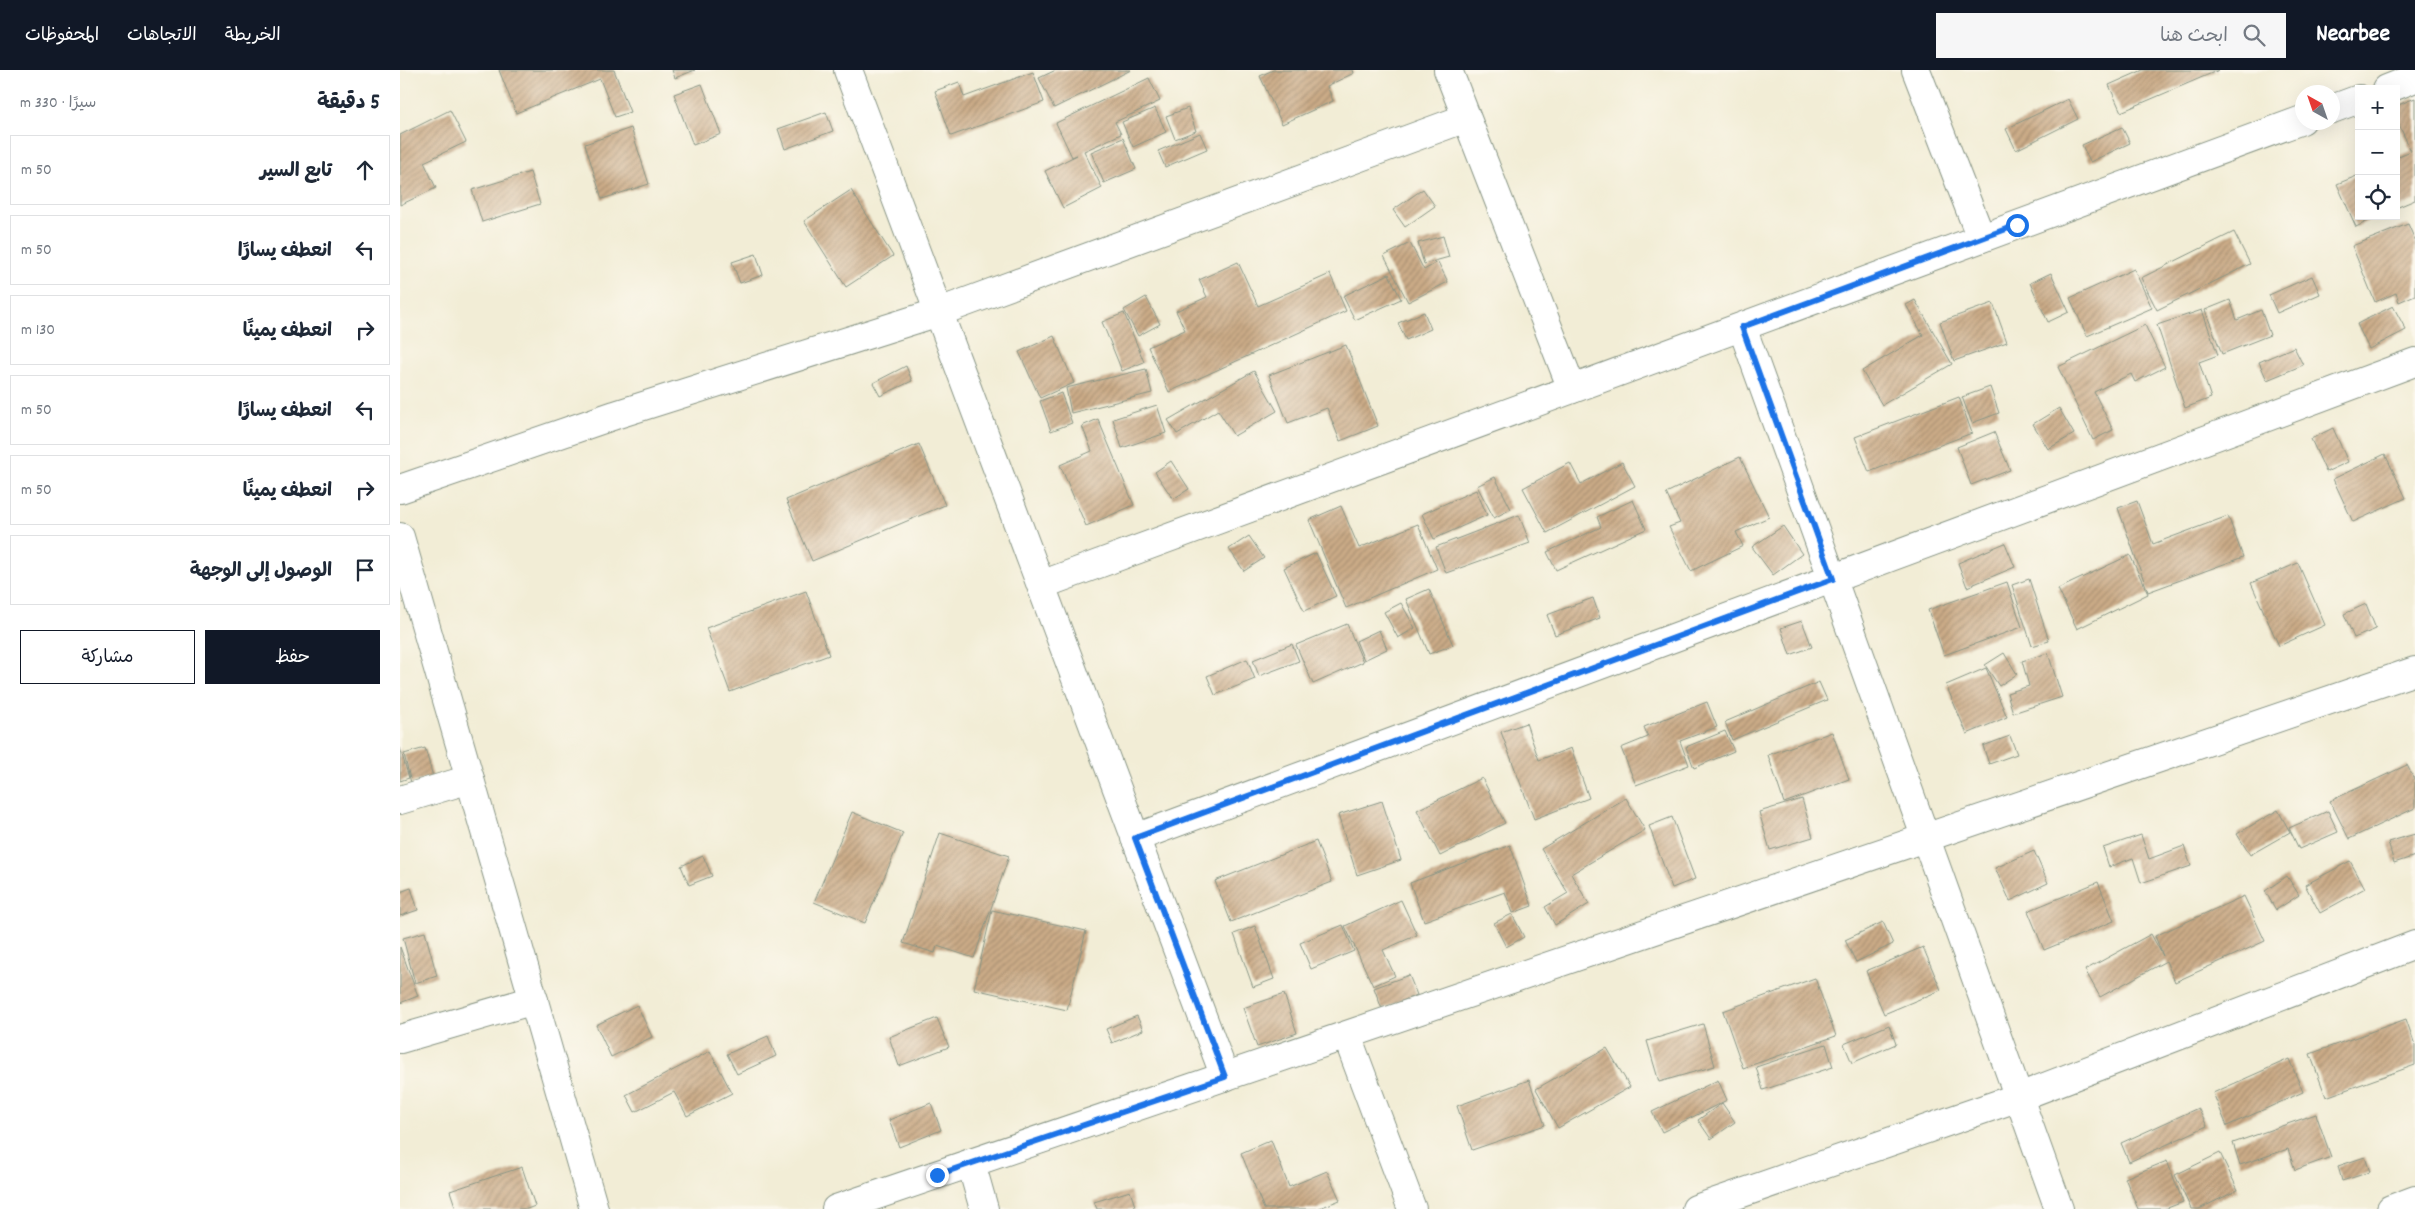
<!DOCTYPE html>
<html lang="ar">
<head>
<meta charset="utf-8">
<style>
	:root { --surface:#fff; --page:#f6f6f7; --text:#1f2937; --muted:#747a83; --line:#e0e1e3; --accent:#111827 }
	body { margin:0; font-family:Dekko,"Playpen Sans Arabic",sans-serif; background:var(--page); color:var(--text); direction:rtl }
	.controls { position:absolute; right:15px; top:15px; display:grid; overflow:hidden; border-radius:0px; box-shadow:0 5px 20px #0002 }
	.controls button { width:45px; height:45px; display:grid; place-items:center; padding:0; border:0; border-bottom:1px solid var(--line); background:var(--surface); color:var(--text); font:25px sans-serif }
	.compass { position:absolute; left:1895px; top:15px; width:45px; height:45px; border-radius:50%; background:var(--surface); box-shadow:0 5px 20px #0002; rotate:320deg }
	.stop { position:absolute; width:15px; height:15px; margin:-11px; border:4px solid #1a73e8; border-radius:50%; background:#fff }
	.stop.end { background:#1a73e8; border-color:#fff; box-shadow:0 1px 5px #0008 }
	.list { margin:0; padding:0; list-style:none }
	h2 { display:flex; justify-content:space-between; align-items:center; height:65px; margin:0; padding:0 20px; font-size:21px }
	h2 small { font-size:16px; font-weight:400; color:var(--muted) }
	.list li { display:grid; grid-template-columns:32px 1fr auto; gap:15px; align-items:center; box-sizing:border-box; height:70px; margin:0 10px 10px; padding:0 10px; border:1px solid var(--line); border-radius:0px }
	.list b { display:block; font-size:19px; white-space:nowrap }
	.list em { font-size:16px; font-style:normal; color:var(--muted) }
	.actions { display:flex; gap:10px; padding:15px 20px }
	.actions a { flex:1; padding:11px 0; border:1px solid var(--accent); border-radius:0px; text-align:center; font-size:18px; color:var(--accent) }
	.actions .main { background:var(--accent); color:#fff }
	.icon { flex:none; width:28px; height:28px; fill:none; stroke:currentColor; stroke-width:2; stroke-linecap:round; stroke-linejoin:round }
	.map { position:relative; flex:none; width:2015px; height:1139px; overflow:hidden; direction:ltr }
	header { display:flex; align-items:center; gap:30px; box-sizing:border-box; height:70px; padding:0 25px; background:var(--accent); color:#fff }
	header strong { font-size:24px }
	nav { display:flex; gap:28px; margin-inline-start:auto; font-size:18px }
	.search { width:350px; height:45px; background:var(--page); display:flex; align-items:center; gap:12px; box-sizing:border-box; padding:0 18px; border-radius:0px; color:var(--muted); font-size:19px }
	main { display:flex }
	aside { flex:1; background:var(--surface) }
	.map>svg:first-child { display:block }
</style>
</head>
<body>
<header>
<strong>Nearbee</strong>
<div class="search"><svg class="icon" aria-label="search" viewBox="0 0 24 24"><circle cx="10" cy="10" r="6"/><path d="M15 15l6 6"/></svg>ابحث هنا</div>
<nav><a>الخريطة</a><a>الاتجاهات</a><a>المحفوظات</a></nav>
</header>
<main>
<div class="map">
<svg width="2015" height="1139" viewBox="0 0 2015 1139">
	<defs>
		<pattern id="building-hatch" width="6" height="6" patternUnits="userSpaceOnUse" patternTransform="scale(1.25)"><rect width="6" height="6" fill="#cbab87"/><path d="M-1 1l2-2M0 6l6-6M5 7l2-2" fill="none" stroke="#a48c6f"/></pattern>
	</defs>
	<rect width="100%" height="100%" fill="#fbf7ec"/>
	<filter id="ink" filterUnits="userSpaceOnUse"><feTurbulence type="fractalNoise" baseFrequency=".02" numOctaves="2"/><feDisplacementMap in="SourceGraphic" scale="10" xChannelSelector="R" yChannelSelector="G"/><feConvolveMatrix kernelMatrix="1 2 1 2 8 2 1 2 1" color-interpolation-filters="sRGB"/></filter>
	<filter id="wash" filterUnits="userSpaceOnUse"><feTurbulence type="fractalNoise" baseFrequency=".0096" numOctaves="4" result="noise"/><feDisplacementMap in="SourceGraphic" scale="20" xChannelSelector="R" yChannelSelector="G"/><feGaussianBlur stdDeviation="1.12" result="paint"/><feColorMatrix in="noise" values="0 0 0 0 0 0 0 0 0 0 0 0 0 0 0 0 0 1.4 0 .05"/><feComposite in="paint" operator="in"/></filter>
	<g filter="url(#wash)">
		<rect width="100%" height="100%" fill="#f2edd6"/>
		<g id="blocks">
			<!-- building -->
			<g fill="url(#building-hatch)">
				<path d="M99 0H214L230 42 215 47 200 9 116 43Z"/>
				<path d="M272 0H295L275 8Z"/>
				<path d="M656 0H731L654 38 639 8Z"/>
				<path d="M873 0H953L954 3 927 16 933 31 882 54 860 6Z"/>
				<path d="M1743 0H1819L1721 42 1709 15Z"/>
				<path d="M633 2 644 32 551 66 535 21 559 12 564 27Z"/>
				<path d="M749 8 760 31 715 52 721 64 684 81 702 118 663 138 645 101 677 85 672 87 656 53Z"/>
				<path d="M302 14 321 64 293 75 274 24Z"/>
				<path d="M2015 28V130L1996 138V87L2011 81 1996 48V36Z"/>
				<path d="M1668 29 1678 49 1616 80 1606 59Z"/>
				<path d="M755 38 766 62 733 77 722 52Z"/>
				<path d="M788 38 796 61 775 69 766 46Z"/>
				<path d="M50 40 66 72 24 92 36 118 0 135V65Z"/>
				<path d="M426 42 433 61 385 79 378 59Z"/>
				<path d="M1722 57 1730 73 1690 92 1682 75Z"/>
				<path d="M231 58 249 114 202 129 185 74Z"/>
				<path d="M800 63 807 79 765 97 758 81Z"/>
				<path d="M723 68 736 99 704 113 691 82Z"/>
				<path d="M130 102 140 134 82 152 72 120Z"/>
				<path d="M1959 105V146H1978L1956 157 1937 114Z"/>
				<path d="M1023 119 1035 136 1005 157 993 140Z"/>
				<path d="M451 120 493 186 446 217 404 151Z"/>
				<path d="M2008 154 2015 170V225L1999 232 1996 223 1975 232 1952 176Z"/>
				<path d="M1834 162 1850 194 1757 240 1741 208Z"/>
				<path d="M1043 166 1049 187 1024 194 1018 173Z"/>
				<path d="M1010 173 1024 200 1038 192 1048 212 1008 232 984 186Z"/>
				<path d="M356 184 363 205 340 213 332 192Z"/>
				<path d="M838 192 858 236 930 204 946 241 769 322 748 277 785 260 776 241 807 227 799 210Z"/>
				<path d="M1734 199 1752 238 1687 266 1670 228Z"/>
				<path d="M1651 203 1669 242 1648 252 1630 213Z"/>
				<path d="M989 204 1001 229 955 250 943 226Z"/>
				<path d="M1912 206 1920 224 1877 243 1869 225Z"/>
				<path d="M746 227 760 254 738 266 724 240Z"/>
				<path d="M1515 230 1552 294 1482 335 1462 301 1523 265 1506 235Z"/>
				<path d="M1830 230 1837 250 1861 240 1870 265 1822 284 1805 240Z"/>
				<path d="M1593 233 1607 272 1554 291 1540 252Z"/>
				<path d="M1993 236 2006 260 1969 279 1957 254Z"/>
				<path d="M1802 240 1818 285 1799 292 1811 328 1785 338 1757 255Z"/>
				<path d="M1024 242 1031 259 1006 270 998 253Z"/>
				<path d="M724 243 744 292 722 301 702 252Z"/>
				<path d="M1745 255 1765 297 1735 312 1731 304 1694 322 1713 360 1693 370 1658 297Z"/>
				<path d="M654 266 674 313 640 328 619 282Z"/>
				<path d="M946 275 978 356 940 371 927 338 888 353 869 305Z"/>
				<path d="M1894 277 1903 295 1867 310 1859 292Z"/>
				<path d="M506 296 512 311 480 326 473 313Z"/>
				<path d="M746 299 752 323 671 343 666 318Z"/>
				<path d="M854 301 877 341 834 366 818 340 777 364 768 350Z"/>
				<path d="M1590 317 1599 343 1572 353 1562 327Z"/>
				<path d="M661 323 672 353 651 361 640 331Z"/>
				<path d="M1559 327 1572 363 1469 402 1455 367Z"/>
				<path d="M757 335 766 363 722 378 713 349Z"/>
				<path d="M1659 338 1674 364 1648 379 1633 354Z"/>
				<path d="M698 349 734 435 686 456 660 395 692 381 682 356Z"/>
				<path d="M1933 358 1948 392 1926 402 1911 369Z"/>
				<path d="M1594 362 1610 400 1571 415 1557 377Z"/>
				<path d="M519 374 545 435 412 491 386 430Z"/>
				<path d="M1985 384 2006 428 1953 452 1933 409Z"/>
				<path d="M1340 387 1369 447 1336 462 1343 476 1291 501 1269 457 1280 453 1266 423Z"/>
				<path d="M771 391 789 419 773 429 755 402Z"/>
				<path d="M1222 392 1235 416 1147 463 1123 418 1170 393 1181 414Z"/>
				<path d="M1095 407 1111 439 1094 448 1077 416Z"/>
				<path d="M1076 420 1087 445 1034 469 1022 444Z"/>
				<path d="M1233 430 1246 459 1156 500 1147 482 1201 457 1197 447Z"/>
				<path d="M1737 431 1753 474 1828 446 1843 487 1748 522 1718 438Z"/>
				<path d="M941 436 959 478 1018 454 1037 499 946 538 909 450Z"/>
				<path d="M1119 445 1130 473 1046 503 1036 477Z"/>
				<path d="M1383 456 1402 484 1373 505 1352 477Z"/>
				<path d="M849 466 864 488 844 501 829 479Z"/>
				<path d="M1605 473 1615 497 1567 517 1558 493Z"/>
				<path d="M916 483 936 526 904 541 884 498Z"/>
				<path d="M1730 485 1748 524 1677 559 1658 519Z"/>
				<path d="M1898 493 1925 555 1879 576 1851 513Z"/>
				<path d="M1629 509 1649 571 1632 576 1612 515Z"/>
				<path d="M1607 512 1622 557 1544 585 1528 540Z"/>
				<path d="M1029 519 1053 575 1029 584 1006 529Z"/>
				<path d="M406 521 429 585 330 622 306 558Z"/>
				<path d="M1193 528 1200 548 1155 565 1147 545Z"/>
				<path d="M1001 533 1015 558 998 568 984 542Z"/>
				<path d="M1966 534 1976 559 1954 568 1944 544Z"/>
				<path d="M1402 551 1412 577 1390 585 1381 558Z"/>
				<path d="M947 554 963 592 913 614 896 575Z"/>
				<path d="M979 560 987 579 964 590 956 571Z"/>
				<path d="M892 574 899 591 859 606 853 590Z"/>
				<path d="M1604 583 1617 604 1599 616 1585 595Z"/>
				<path d="M1648 583 1662 627 1613 643 1607 623 1629 616 1622 591Z"/>
				<path d="M847 589 855 609 815 625 807 606Z"/>
				<path d="M1586 598 1607 647 1567 664 1546 615Z"/>
				<path d="M1419 612 1427 630 1332 670 1325 652Z"/>
				<path d="M1307 632 1317 657 1280 671 1289 695 1236 715 1221 678 1248 667 1244 657Z"/>
				<path d="M1126 653 1139 690 1171 678 1189 728 1134 749 1101 662Z"/>
				<path d="M1325 661 1334 681 1294 698 1286 677Z"/>
				<path d="M1432 662 1449 709 1384 733 1368 685Z"/>
				<path d="M1610 666 1617 684 1589 694 1583 676Z"/>
				<path d="M0 678 9 708 0 711Z"/>
				<path d="M25 678 33 707 11 713 4 684Z"/>
				<path d="M2007 695 2015 711V738L1949 769 1930 731Z"/>
				<path d="M1082 708 1105 753 1040 786 1017 740Z"/>
				<path d="M1226 728 1245 760 1171 804 1189 834 1155 855 1145 837 1168 823 1141 779Z"/>
				<path d="M1402 729 1413 767 1370 780 1359 742Z"/>
				<path d="M982 731 1001 790 957 805 938 745Z"/>
				<path d="M1878 740 1890 762 1850 785 1837 764Z"/>
				<path d="M1928 741 1938 762 1899 779 1889 758Z"/>
				<path d="M452 742 503 763 465 853 414 832Z"/>
				<path d="M1272 747 1295 809 1272 818 1249 756Z"/>
				<path d="M540 763 609 786 574 888 537 876 535 883 503 873Z"/>
				<path d="M2015 764V786L1994 793 1988 772Z"/>
				<path d="M1741 765 1749 789 1784 776 1791 796 1741 813 1733 788 1709 797 1703 778Z"/>
				<path d="M916 771 932 812 831 852 815 811Z"/>
				<path d="M1110 775 1132 836 1113 843 1105 822 1024 851 1010 813Z"/>
				<path d="M1634 781 1648 813 1610 831 1595 798Z"/>
				<path d="M303 786 312 806 289 815 281 796Z"/>
				<path d="M1950 791 1965 818 1920 843 1905 815Z"/>
				<path d="M1887 806 1899 825 1876 840 1865 821Z"/>
				<path d="M1698 812 1714 851 1644 880 1628 841Z"/>
				<path d="M11 818 18 840 0 846V822Z"/>
				<path d="M1844 826 1865 871 1775 912 1766 891 1700 927 1685 900 1751 864 1763 886 1755 866Z"/>
				<path d="M1001 830 1017 865 983 880 995 906 973 916 945 856Z"/>
				<path d="M592 840 686 861 667 940 574 919Z"/>
				<path d="M1112 844 1124 867 1106 877 1094 853Z"/>
				<path d="M1483 852 1493 874 1456 892 1445 870Z"/>
				<path d="M943 855 954 881 911 899 900 873Z"/>
				<path d="M855 856 874 909 853 917 834 864Z"/>
				<path d="M25 862 37 906 15 913 3 868Z"/>
				<path d="M0 877 18 926 0 933Z"/>
				<path d="M1523 877 1541 920 1484 944 1466 901Z"/>
				<path d="M1009 905 1017 925 982 939 974 918Z"/>
				<path d="M1415 908 1436 966 1343 998 1323 941Z"/>
				<path d="M884 924 897 963 857 977 843 938Z"/>
				<path d="M237 935 252 967 211 987 196 955Z"/>
				<path d="M737 946 743 960 712 973 706 959Z"/>
				<path d="M537 948 549 977 499 996 489 967Z"/>
				<path d="M2006 949 2015 975V995L1926 1027 1910 984Z"/>
				<path d="M1303 954 1315 996 1259 1012 1247 971Z"/>
				<path d="M1489 955 1496 974 1452 993 1444 974Z"/>
				<path d="M368 966 376 986 337 1004 327 984Z"/>
				<path d="M1426 974 1433 997 1363 1020 1356 997Z"/>
				<path d="M1207 978 1230 1017 1158 1058 1136 1019Z"/>
				<path d="M310 981 332 1023 287 1046 274 1022 235 1042 226 1025Z"/>
				<path d="M1889 989 1903 1022 1827 1056 1813 1023Z"/>
				<path d="M1129 1010 1145 1055 1072 1080 1057 1036Z"/>
				<path d="M1318 1010 1327 1030 1262 1062 1252 1042Z"/>
				<path d="M531 1033 541 1060 499 1077 489 1050Z"/>
				<path d="M1322 1033 1335 1052 1311 1069 1298 1050Z"/>
				<path d="M1798 1038 1807 1056 1729 1092 1721 1073Z"/>
				<path d="M1916 1044 1931 1087 1895 1100 1888 1079 1840 1095 1833 1073Z"/>
				<path d="M871 1070 889 1117 927 1101 940 1130 917 1139H864L841 1083Z"/>
				<path d="M1820 1083 1838 1120 1799 1139H1791L1775 1105Z"/>
				<path d="M1965 1087 1970 1102 1942 1111 1938 1096Z"/>
				<path d="M1767 1091 1783 1132 1765 1139H1738L1725 1108Z"/>
				<path d="M122 1097 135 1136 127 1139H56L50 1121Z"/>
				<path d="M730 1121 736 1139H697L694 1132Z"/>
			</g>
		</g>
	</g>
	<g filter="url(#ink)">
		<use href="#blocks" fill-opacity="0" stroke="#889585" stroke-width="1"/>
		<g fill="none" stroke-linecap="round" stroke-linejoin="round">
			<defs>
				<g id="street">
					<path d="M448 0 825 1007"/>
					<path d="M1048 0 1172 319"/>
					<path d="M1516 0 1581 168"/>
					<path d="M1987 19 2015 8"/>
					<path d="M1932 39 1959 29"/>
					<path d="M1342 257 1659 1139"/>
					<path d="M0 419 215 345 539 242 1066 48"/>
					<path d="M0 467 194 1139"/>
					<path d="M641 515 1902 50"/>
					<path d="M0 730 70 709"/>
					<path d="M735 768 2015 292"/>
					<path d="M947 966 1012 1139"/>
					<path d="M0 969 134 930"/>
					<path d="M571 1093 584 1139"/>
					<path d="M436 1139 2015 601"/>
					<path d="M1296 1139 1619 1027 2015 875"/>
					<path d="M1991 1139 2015 1130"/>
				</g>
			</defs>
			<!-- street casing -->
			<use href="#street" stroke="#889585" stroke-width="30"/>
			<!-- street -->
			<use href="#street" stroke="#fff" stroke-width="28"/>
		</g>
	</g>
	<g fill="none" stroke-linecap="round" stroke-linejoin="round" filter="url(#ink)">
		<!-- route -->
		<path stroke="#1a73e8" stroke-width="6" d="M537 1105 825 1007 735 768 1433 509 1342 257 1617 155"/>
	</g>
</svg>
<div class="controls">
<button>+</button>
<button>−</button>
<button><svg class="icon" aria-label="locate" viewBox="0 0 24 24"><circle cx="12" cy="12" r="6"/><path d="M12 2v4M12 18v4M2 12h4M18 12h4"/></svg></button>
</div>
<svg class="compass" viewBox="-18 -18 36 36"><path d="M0-13l5 13h-10z" fill="#e53935"/><path d="M0 13l5-13h-10z" fill="#747a83"/></svg>
<div class="stop" style="left:1617px;top:155px"></div>
<div class="stop end" style="left:537px;top:1105px"></div>
</div>
<aside>
<h2>5 دقيقة<small>سيرًا · 330 m</small></h2>
<ul class="list">
<li><svg class="icon" aria-label="ahead" viewBox="0 0 24 24"><path d="M12 20V5M6 11l6-6 6 6"/></svg><div><b>تابع السير</b></div><em>50 m</em></li>
<li><svg class="icon" aria-label="left" viewBox="0 0 24 24"><path d="M17 20v-9H6M10 6l-5 5 5 5"/></svg><div><b>انعطف يسارًا</b></div><em>50 m</em></li>
<li><svg class="icon" aria-label="right" viewBox="0 0 24 24"><path d="M7 20v-9h11M14 6l5 5-5 5"/></svg><div><b>انعطف يمينًا</b></div><em>130 m</em></li>
<li><svg class="icon" aria-label="left" viewBox="0 0 24 24"><path d="M17 20v-9H6M10 6l-5 5 5 5"/></svg><div><b>انعطف يسارًا</b></div><em>50 m</em></li>
<li><svg class="icon" aria-label="right" viewBox="0 0 24 24"><path d="M7 20v-9h11M14 6l5 5-5 5"/></svg><div><b>انعطف يمينًا</b></div><em>50 m</em></li>
<li><svg class="icon" aria-label="arrive" viewBox="0 0 24 24"><path d="M6 21V4h12l-3 4 3 4H6"/></svg><div><b>الوصول إلى الوجهة</b></div></li>
</ul>
<div class="actions"><a class="main">حفظ</a><a>مشاركة</a></div>
</aside>
</main>
</body>
</html>
